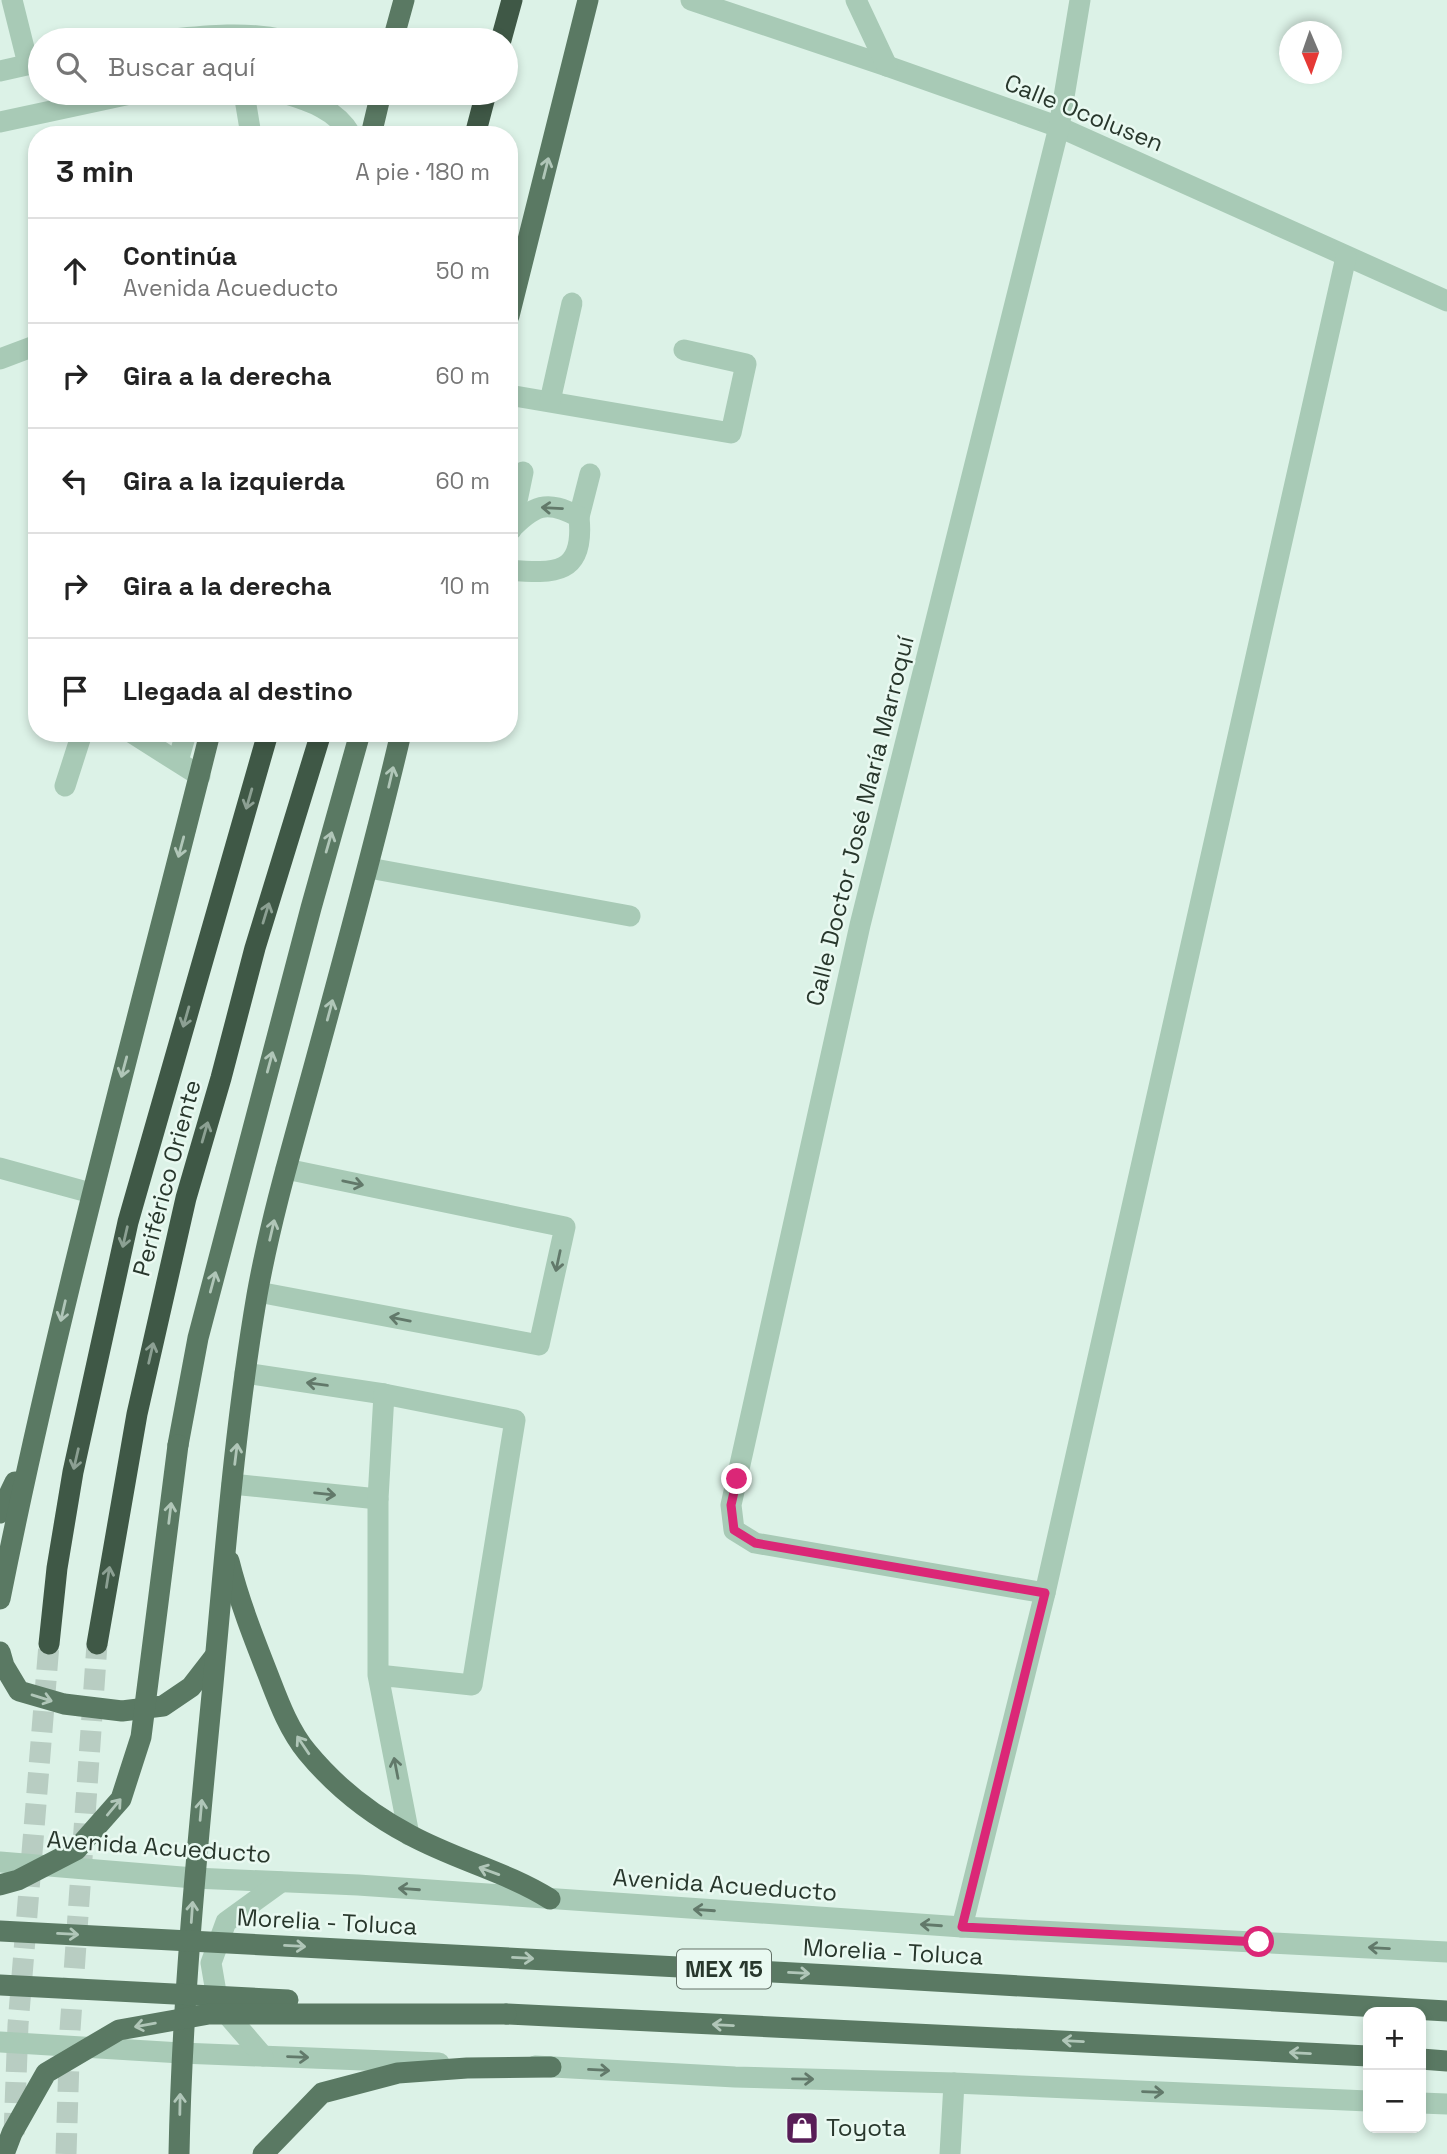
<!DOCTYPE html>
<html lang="es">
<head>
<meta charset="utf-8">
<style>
	:root { --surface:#fff; --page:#f2f2f2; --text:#222; --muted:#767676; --line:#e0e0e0 }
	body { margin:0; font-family:"Space Grotesk",sans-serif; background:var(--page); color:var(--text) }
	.controls { position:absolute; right:21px; bottom:21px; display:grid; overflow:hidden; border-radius:14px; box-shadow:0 4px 10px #0003 }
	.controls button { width:63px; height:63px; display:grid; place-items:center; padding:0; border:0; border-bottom:2px solid var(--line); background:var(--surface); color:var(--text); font:35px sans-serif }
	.compass { position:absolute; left:1279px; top:21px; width:63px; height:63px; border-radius:50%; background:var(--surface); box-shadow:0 4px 10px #0003; rotate:178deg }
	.stop { position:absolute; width:21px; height:21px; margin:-16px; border:5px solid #db2777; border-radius:50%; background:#fff }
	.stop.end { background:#db2777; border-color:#fff; box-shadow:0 2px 7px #0008 }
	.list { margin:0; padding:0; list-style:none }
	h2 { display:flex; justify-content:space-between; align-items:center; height:91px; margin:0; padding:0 28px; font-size:30px }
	h2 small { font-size:23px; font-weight:400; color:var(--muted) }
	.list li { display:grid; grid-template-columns:46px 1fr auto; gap:21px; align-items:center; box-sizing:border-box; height:105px; padding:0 28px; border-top:2px solid var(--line) }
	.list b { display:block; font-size:26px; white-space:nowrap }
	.list p { margin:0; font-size:23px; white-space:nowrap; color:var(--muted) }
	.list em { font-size:23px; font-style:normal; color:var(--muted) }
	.icon { flex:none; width:38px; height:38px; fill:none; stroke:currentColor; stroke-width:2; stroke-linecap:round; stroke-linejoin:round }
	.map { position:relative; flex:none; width:1447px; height:2154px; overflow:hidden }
	.search { position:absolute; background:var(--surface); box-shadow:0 4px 10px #0003; left:28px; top:28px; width:490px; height:77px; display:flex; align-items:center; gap:18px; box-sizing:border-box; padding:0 24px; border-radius:38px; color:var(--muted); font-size:26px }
	.panel { position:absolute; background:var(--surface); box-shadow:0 4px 10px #0003; left:28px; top:126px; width:490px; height:616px; border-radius:28px }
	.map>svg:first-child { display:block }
</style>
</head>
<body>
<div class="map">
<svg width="1447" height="2154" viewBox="0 0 1447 2154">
	<rect width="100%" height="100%" fill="#dcf2e7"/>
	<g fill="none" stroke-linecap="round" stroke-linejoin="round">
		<!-- highway-tunnel -->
		<g stroke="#b8cdc2" stroke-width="21" stroke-dasharray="21 10" stroke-linecap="butt">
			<path d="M14 2134 18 2025 49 1644"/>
			<path d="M66 2154 70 2030 97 1644"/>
		</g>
		<!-- minor -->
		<g stroke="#a8cab6" stroke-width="21">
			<path d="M12 0 28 64"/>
			<path d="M691 0 887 66 1059 127 1447 301"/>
			<path d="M856 0 887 66"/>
			<path d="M163 40C203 36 245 31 284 40"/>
			<path d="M0 71 40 62"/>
			<path d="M244 93 251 135"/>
			<path d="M283 93C310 101 337 110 351 135"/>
			<path d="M0 122 135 93"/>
			<path d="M0 359 37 345"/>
			<path d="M509 395 731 433 746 364 684 350"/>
			<path d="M550 401 572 303"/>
			<path d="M579 517 590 474"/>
			<path d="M511 530 523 472"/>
			<path d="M509 531C534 505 546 499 579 517 585 575 555 574 509 570"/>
			<path d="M132 733 200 776"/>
			<path d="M178 761 186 733"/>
			<path d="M65 786 82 733"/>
			<path d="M369 868 630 916"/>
			<path d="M0 1168 91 1193"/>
			<path d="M258 1292 539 1345 565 1227 286 1169"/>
			<path d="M245 1373 384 1394"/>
			<path d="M232 1484 378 1499"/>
			<path d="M1045 1593 755 1543 734 1530 731 1505 860 925 1059 127 1080 0"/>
			<path d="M378 1675 472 1685 515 1420 384 1394 378 1499V1675L409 1835"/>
			<path d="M0 1862 194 1878 358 1885 962 1927 1447 1952"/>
			<path d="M962 1927 1045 1593 1346 257"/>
			<path d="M0 2042 181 2053 439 2063"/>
			<path d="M263 2056 218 2004 211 1963 226 1922 281 1882"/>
			<path d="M535 2066 735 2077 954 2083 1368 2101"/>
			<path d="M1421 2103 1447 2104"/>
			<path d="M950 2154 954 2083"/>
		</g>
		<!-- major -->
		<g stroke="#5a7963" stroke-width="21">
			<path d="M393 40 404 0"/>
			<path d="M371 135 381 93"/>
			<path d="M509 316 588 0"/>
			<path d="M178 1445 198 1338 311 908 360 733"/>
			<path d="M0 1513 15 1482"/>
			<path d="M229 1561C239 1601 254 1639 269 1677 279 1703 289 1730 307 1752 335 1786 372 1815 410 1835 456 1860 507 1872 550 1899"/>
			<path d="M0 1599C58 1307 138 1021 210 733"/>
			<path d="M0 1652 4 1666 19 1691 64 1704 122 1711 163 1706 191 1687 215 1656"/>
			<path d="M506 2014 1368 2056"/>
			<path d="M1421 2059 1447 2061"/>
			<path d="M179 2154C182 1997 198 1841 213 1684 225 1554 235 1424 257 1295 271 1217 294 1140 315 1063 345 953 375 844 401 733"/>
			<path d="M263 2154 322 2093 398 2073 467 2068 551 2067"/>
		</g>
		<!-- highway -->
		<g stroke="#3f5846" stroke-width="21">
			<path d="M501 40 512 0"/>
			<path d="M475 135 486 93"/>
			<path d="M49 1644 57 1568 73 1472 128 1222 268 733"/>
			<path d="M97 1644 137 1414 186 1198 221 1078 255 948 321 733"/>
		</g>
		<!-- major-bridge -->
		<g stroke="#5a7963" stroke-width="21">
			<path d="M0 1885 18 1880 76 1850 121 1799 141 1737 178 1445"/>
			<path d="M0 1931 849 1976 1447 2011"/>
			<path d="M0 1985 288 2000"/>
			<path d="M4 2154 12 2133 46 2073 119 2030 209 2014H506"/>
		</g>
	</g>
	<!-- one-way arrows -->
	<defs><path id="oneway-shaft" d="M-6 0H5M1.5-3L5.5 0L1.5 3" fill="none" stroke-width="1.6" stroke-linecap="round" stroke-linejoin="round" transform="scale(1.75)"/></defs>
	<g stroke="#b0c6b8">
		<use href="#oneway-shaft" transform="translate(546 168) rotate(-76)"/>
		<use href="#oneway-shaft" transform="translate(391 777) rotate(-77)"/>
		<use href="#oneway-shaft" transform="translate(329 842) rotate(-74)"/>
		<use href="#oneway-shaft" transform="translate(181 847) rotate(105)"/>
		<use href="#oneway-shaft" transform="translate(330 1010) rotate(-75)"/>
		<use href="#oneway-shaft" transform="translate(270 1062) rotate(-75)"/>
		<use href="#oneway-shaft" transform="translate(124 1067) rotate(105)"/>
		<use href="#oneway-shaft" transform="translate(272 1230) rotate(-77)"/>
		<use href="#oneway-shaft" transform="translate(213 1282) rotate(-75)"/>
		<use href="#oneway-shaft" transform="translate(63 1311) rotate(103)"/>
		<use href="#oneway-shaft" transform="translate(236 1454) rotate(-83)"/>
		<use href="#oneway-shaft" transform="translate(170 1513) rotate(-83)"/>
		<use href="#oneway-shaft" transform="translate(42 1698) rotate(17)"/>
		<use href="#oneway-shaft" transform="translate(303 1745) rotate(-124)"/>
		<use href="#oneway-shaft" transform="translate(114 1807) rotate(-50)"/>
		<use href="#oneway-shaft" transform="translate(201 1810) rotate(-85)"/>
		<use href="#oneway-shaft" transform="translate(489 1871) rotate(-160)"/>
		<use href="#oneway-shaft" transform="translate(192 1912) rotate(-86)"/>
		<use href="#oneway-shaft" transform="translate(68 1934) rotate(3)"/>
		<use href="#oneway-shaft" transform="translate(295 1946) rotate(3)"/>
		<use href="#oneway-shaft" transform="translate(523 1958) rotate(3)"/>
		<use href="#oneway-shaft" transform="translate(799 1973) rotate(3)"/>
		<use href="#oneway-shaft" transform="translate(145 2025) rotate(170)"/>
		<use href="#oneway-shaft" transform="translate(723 2025) rotate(-177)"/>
		<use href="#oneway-shaft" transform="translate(1073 2041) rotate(-177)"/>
		<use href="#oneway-shaft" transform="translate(1300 2053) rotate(-177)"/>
		<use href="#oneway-shaft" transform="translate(180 2104) rotate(-89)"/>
	</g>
	<g stroke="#62796a">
		<use href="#oneway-shaft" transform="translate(552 508) rotate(-177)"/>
		<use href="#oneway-shaft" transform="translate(353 1183) rotate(12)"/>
		<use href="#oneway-shaft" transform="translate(558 1261) rotate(102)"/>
		<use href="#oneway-shaft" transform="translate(400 1319) rotate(-169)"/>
		<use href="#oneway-shaft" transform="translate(317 1384) rotate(-172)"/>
		<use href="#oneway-shaft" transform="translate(325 1494) rotate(6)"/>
		<use href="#oneway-shaft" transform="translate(396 1768) rotate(-101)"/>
		<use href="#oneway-shaft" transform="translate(409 1889) rotate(-176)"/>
		<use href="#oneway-shaft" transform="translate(704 1910) rotate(-176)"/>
		<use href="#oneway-shaft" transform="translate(931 1925) rotate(-176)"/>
		<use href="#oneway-shaft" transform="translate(1379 1948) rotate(-177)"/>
		<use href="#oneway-shaft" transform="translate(298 2057) rotate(2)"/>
		<use href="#oneway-shaft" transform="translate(599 2070) rotate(3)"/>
		<use href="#oneway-shaft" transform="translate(803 2079) rotate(1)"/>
		<use href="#oneway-shaft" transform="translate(1153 2092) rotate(2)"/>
	</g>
	<g stroke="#8ca093">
		<use href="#oneway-shaft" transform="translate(249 799) rotate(106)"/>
		<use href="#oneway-shaft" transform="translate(266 913) rotate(-73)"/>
		<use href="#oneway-shaft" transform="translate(186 1017) rotate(106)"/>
		<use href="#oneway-shaft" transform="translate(205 1132) rotate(-74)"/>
		<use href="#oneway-shaft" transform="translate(125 1237) rotate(103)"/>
		<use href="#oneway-shaft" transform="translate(151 1353) rotate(-77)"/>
		<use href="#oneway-shaft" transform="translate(76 1459) rotate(103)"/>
		<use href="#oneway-shaft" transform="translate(108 1577) rotate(-81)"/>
	</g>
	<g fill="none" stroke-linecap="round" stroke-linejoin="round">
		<!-- route -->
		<path stroke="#db2777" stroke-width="9" d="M737 1479 731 1505 734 1530 755 1543 1045 1593 962 1927 1259 1942"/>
	</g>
	<!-- icons -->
	<defs>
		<symbol id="shop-square" viewBox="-11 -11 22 22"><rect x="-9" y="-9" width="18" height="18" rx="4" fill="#581e57" stroke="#e9f9f1"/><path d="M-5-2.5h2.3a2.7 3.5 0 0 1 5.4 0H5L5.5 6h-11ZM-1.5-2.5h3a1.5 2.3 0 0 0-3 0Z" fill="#fff"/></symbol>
	</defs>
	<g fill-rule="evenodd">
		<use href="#shop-square" x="783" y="2109" width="38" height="38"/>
	</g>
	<g text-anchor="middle" stroke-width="5" stroke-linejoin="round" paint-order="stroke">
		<!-- shield labels -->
		<rect fill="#e9f9f1" stroke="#627167" stroke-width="2" x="677" y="1949.5" width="94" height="39" rx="5"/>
		<g font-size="23" font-weight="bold" fill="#28372c">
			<text x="724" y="1977">MEX 15</text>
		</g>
		<!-- street labels -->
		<g font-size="24" fill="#28372c" stroke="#e9f9f1">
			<text transform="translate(1084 113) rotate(22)" y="8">Calle Ocolusen</text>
			<text transform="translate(860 821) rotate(-76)" y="8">Calle Doctor José María Marroquí</text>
			<text transform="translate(167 1178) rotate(-75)" y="8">Periférico Oriente</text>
			<text transform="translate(159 1847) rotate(4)" y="8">Avenida Acueducto</text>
			<text transform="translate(725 1885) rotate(4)" y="8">Avenida Acueducto</text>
			<text transform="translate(327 1922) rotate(3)" y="8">Morelia - Toluca</text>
			<text transform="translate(893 1952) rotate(3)" y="8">Morelia - Toluca</text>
		</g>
		<!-- poi labels -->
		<g font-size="24" fill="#28372c" stroke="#e9f9f1" text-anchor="start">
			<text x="826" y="2136">Toyota</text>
		</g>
	</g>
</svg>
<div class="controls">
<button>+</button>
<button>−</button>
</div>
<svg class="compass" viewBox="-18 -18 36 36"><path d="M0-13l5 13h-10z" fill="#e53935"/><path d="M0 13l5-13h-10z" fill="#767676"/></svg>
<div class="stop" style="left:1259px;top:1942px"></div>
<div class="stop end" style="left:737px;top:1479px"></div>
<div class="search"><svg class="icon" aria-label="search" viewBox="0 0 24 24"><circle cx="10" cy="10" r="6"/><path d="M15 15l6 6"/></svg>Buscar aquí</div>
<section class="panel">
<h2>3 min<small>A pie · 180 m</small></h2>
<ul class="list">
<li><svg class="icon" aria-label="ahead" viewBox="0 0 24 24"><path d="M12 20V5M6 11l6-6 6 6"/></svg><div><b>Continúa</b><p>Avenida Acueducto</p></div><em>50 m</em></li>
<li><svg class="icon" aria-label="right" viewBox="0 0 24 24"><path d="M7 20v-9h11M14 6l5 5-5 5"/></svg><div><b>Gira a la derecha</b></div><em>60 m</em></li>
<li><svg class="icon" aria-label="left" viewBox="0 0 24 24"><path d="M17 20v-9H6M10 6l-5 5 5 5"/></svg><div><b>Gira a la izquierda</b></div><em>60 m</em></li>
<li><svg class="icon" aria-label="right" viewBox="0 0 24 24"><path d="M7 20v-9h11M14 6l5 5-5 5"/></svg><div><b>Gira a la derecha</b></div><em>10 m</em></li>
<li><svg class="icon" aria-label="arrive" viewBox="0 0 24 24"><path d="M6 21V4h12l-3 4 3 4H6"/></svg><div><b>Llegada al destino</b></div></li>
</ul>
</section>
</div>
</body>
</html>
